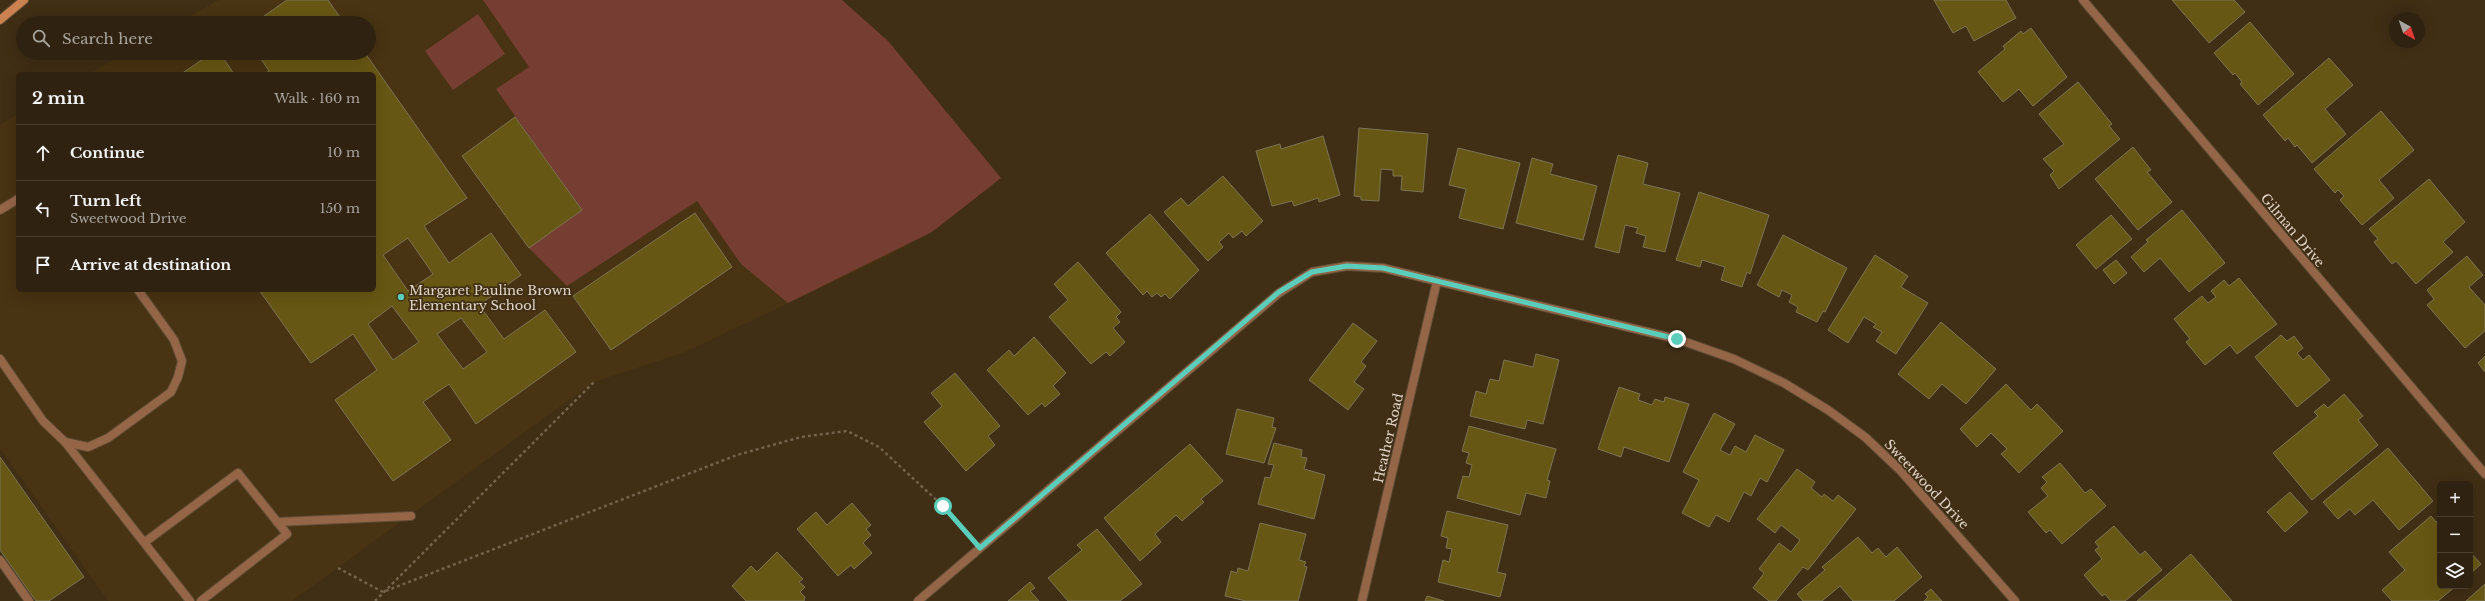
<!DOCTYPE html>
<html lang="en">
<head>
<meta charset="utf-8">
<style>
	:root { --surface:#302210; --page:#3c2f1e; --text:#f1f3f6; --muted:#a8a49f; --line:#4b3f30 }
	body { margin:0; font-family:"Libre Baskerville",serif; background:var(--page); color:var(--text) }
	.controls { position:absolute; right:12px; bottom:12px; display:grid; overflow:hidden; border-radius:6px; box-shadow:0 4px 16px #0002 }
	.controls button { width:36px; height:36px; display:grid; place-items:center; padding:0; border:0; border-bottom:1px solid var(--line); background:var(--surface); color:var(--text); font:20px sans-serif }
	.compass { position:absolute; left:2389px; top:12px; width:36px; height:36px; border-radius:50%; background:var(--surface); box-shadow:0 4px 16px #0002; rotate:140deg }
	.stop { position:absolute; width:12px; height:12px; margin:-9px; border:3px solid #5bcebb; border-radius:50%; background:#fff }
	.stop.end { background:#5bcebb; border-color:#fff; box-shadow:0 1px 4px #0008 }
	.list { margin:0; padding:0; list-style:none }
	h2 { display:flex; justify-content:space-between; align-items:center; height:52px; margin:0; padding:0 16px; font-size:17px }
	h2 small { font-size:13px; font-weight:400; color:var(--muted) }
	.list li { display:grid; grid-template-columns:26px 1fr auto; gap:12px; align-items:center; box-sizing:border-box; height:56px; padding:0 16px; border-top:1px solid var(--line) }
	.list b { display:block; font-size:15px; white-space:nowrap }
	.list p { margin:0; font-size:13px; white-space:nowrap; color:var(--muted) }
	.list em { font-size:13px; font-style:normal; color:var(--muted) }
	.icon { flex:none; width:22px; height:22px; fill:none; stroke:currentColor; stroke-width:2; stroke-linecap:round; stroke-linejoin:round }
	.map { position:relative; flex:none; width:2485px; height:601px; overflow:hidden }
	.search { position:absolute; background:var(--surface); box-shadow:0 4px 16px #0002; left:16px; top:16px; width:360px; height:44px; display:flex; align-items:center; gap:10px; box-sizing:border-box; padding:0 14px; border-radius:22px; color:var(--muted); font-size:15px }
	.panel { position:absolute; background:var(--surface); box-shadow:0 4px 16px #0002; left:16px; top:72px; width:360px; height:220px; border-radius:6px }
	.map>svg:first-child { display:block }
</style>
</head>
<body>
<div class="map">
<svg width="2485" height="601" viewBox="0 0 2485 601">
	<rect width="100%" height="100%" fill="#402e15"/>
	<!-- built -->
	<path fill="#483312" d="M218 0H842L888 41 1001 178 932 232 886 257 683 353 594 382 292 601H108L0 448V125L18 114V290H374V74H89L125 53H369V23H178Z"/>
	<!-- green -->
	<g fill="#763d33">
		<path d="M483 0H842L888 41 1001 178 932 232 788 303 741 264 697 201 567 286 529 248 582 210 496 89 529 67Z"/>
		<path d="M478 14 505 54 453 90 425 51Z"/>
	</g>
	<!-- building -->
	<g fill="#675714" stroke="#7c7455" fill-rule="evenodd">
		<path d="M287 0H328L344 23H254Z"/>
		<path d="M1934 0H2006L2016 18 1974 41 1966 26 1953 33Z"/>
		<path d="M2172 0H2234L2245 12 2209 43Z"/>
		<path d="M2250 22 2294 74 2258 105 2240 84 2242 82 2235 73 2233 75 2214 53Z"/>
		<path d="M2031 28 2067 77 2033 106 2019 89 2003 102 1978 72 2005 49 2003 46 2021 31 2023 34Z"/>
		<path d="M212 53H220L234 74H181Z"/>
		<path d="M257 53H365L467 198 424 226 449 263 491 233 521 275 479 305 504 339 545 310 576 352 476 424 449 384 423 402 451 440 393 481 335 400 377 370 353 334 311 363 259 290H374V74H265L269 71ZM408 238 433 274 408 291 383 255ZM392 306 419 342 393 360 368 324ZM461 318 487 352 463 369 437 334Z"/>
		<path d="M2329 58 2353 85 2325 109 2346 134 2312 163 2297 145 2295 147 2288 138 2285 141 2263 115Z"/>
		<path d="M2078 82 2112 124 2109 126 2120 139 2059 189 2050 175 2054 171 2043 159 2064 144 2039 114Z"/>
		<path d="M2381 111 2414 150 2379 180 2394 198 2362 225 2340 200 2344 196 2338 190 2335 193 2314 169Z"/>
		<path d="M515 117 582 210 529 248 462 156Z"/>
		<path d="M1359 128 1428 134 1423 192 1401 190 1402 176H1393V170L1381 169 1379 201 1361 200V197L1354 196Z"/>
		<path d="M1323 136 1340 195 1319 202 1318 198 1294 206 1292 201 1272 206 1256 151 1280 144 1281 149Z"/>
		<path d="M2133 147 2151 170 2147 172 2172 202 2138 230 2095 179Z"/>
		<path d="M1458 148 1520 163 1503 229 1459 218 1466 189 1449 185Z"/>
		<path d="M1618 155 1648 163 1643 184 1680 193 1665 252 1643 247 1646 236 1636 233 1638 228 1625 225 1619 253 1595 247Z"/>
		<path d="M1532 158 1553 164 1550 174 1597 186 1583 240 1516 223Z"/>
		<path d="M1223 176 1263 221 1246 236 1242 231 1233 238 1229 233 1219 242 1223 247 1208 261 1164 212 1181 198 1188 206Z"/>
		<path d="M2429 179 2465 222 2443 242 2453 252 2416 284 2396 261 2392 264 2374 242 2378 239 2369 229Z"/>
		<path d="M1699 192 1769 215 1750 274 1747 272 1742 287 1721 280 1725 267 1702 260 1700 267 1676 260Z"/>
		<path d="M2182 210 2225 263 2189 292 2160 258 2144 272 2131 257 2148 242 2146 240Z"/>
		<path d="M695 213 732 267 611 350 573 296Z"/>
		<path d="M1150 214 1199 270 1170 299 1165 294 1161 297 1157 293 1152 297 1147 291 1143 295 1106 253Z"/>
		<path d="M2111 215 2132 239 2096 269 2076 245Z"/>
		<path d="M1783 235 1847 268 1825 312 1823 311 1817 322 1796 312 1798 307 1789 302 1792 295 1782 290 1779 297 1757 285Z"/>
		<path d="M1875 255 1908 276 1901 287 1928 303 1896 354 1876 341 1882 332 1873 327 1876 324 1864 317 1848 343 1828 330Z"/>
		<path d="M2467 256 2483 275 2469 287 2485 305V331L2465 348 2427 305 2434 299 2427 290Z"/>
		<path d="M2116 260 2127 273 2114 284 2103 270Z"/>
		<path d="M1078 262 1121 312 1116 317 1120 322 1113 328 1125 342 1110 356 1106 352 1091 364 1049 317 1068 300 1054 284Z"/>
		<path d="M2239 278 2277 324 2237 354 2230 345 2205 365 2186 342 2190 339 2174 319 2202 296 2208 303 2216 297 2211 291 2224 280 2229 286Z"/>
		<path d="M1941 322 1996 369 1966 404 1942 384 1929 399 1898 374Z"/>
		<path d="M1353 323 1377 341 1361 362 1366 366 1354 382 1364 389 1348 410 1309 380Z"/>
		<path d="M2281 335 2287 341 2294 336 2303 348 2297 353 2303 360 2309 355 2330 380 2297 407 2255 357Z"/>
		<path d="M1034 337 1066 373 1053 386 1060 394 1045 407 1042 403 1028 415 987 370 1009 350 1014 356Z"/>
		<path d="M1536 354 1559 360 1543 424 1527 420 1525 429 1470 416 1476 391 1486 394 1490 379 1499 381 1504 360 1533 367Z"/>
		<path d="M2485 356V372L2478 363Z"/>
		<path d="M955 373 1000 426 988 436 995 445 966 471 924 422 942 406 931 393Z"/>
		<path d="M2006 384 2031 410 2037 404 2063 431 2019 473 2001 454 2007 449 1991 433 1977 447 1960 429Z"/>
		<path d="M1619 387 1640 394 1638 400 1652 405 1655 399 1664 402 1665 397 1689 404 1669 462 1624 447 1621 457 1598 449Z"/>
		<path d="M2344 394 2363 416 2358 420 2378 445 2312 500 2273 453 2318 416 2314 412 2324 404 2328 408Z"/>
		<path d="M1237 409 1274 418 1272 427 1276 428 1264 463 1226 454Z"/>
		<path d="M1714 413 1735 424 1720 450 1730 455 1735 446 1746 452 1755 435 1784 450 1767 482 1760 478 1751 496 1744 492 1729 522 1716 515 1709 527 1682 513 1699 480 1683 472Z"/>
		<path d="M1469 426 1556 449 1547 480 1550 481 1546 498 1526 493 1520 515 1457 498 1463 476 1469 477 1472 465 1466 463 1469 453 1462 451Z"/>
		<path d="M1274 443 1302 450 1301 457 1307 458 1304 469 1325 475 1314 519 1258 504 1265 477 1270 478 1274 465 1268 464Z"/>
		<path d="M1190 444 1223 481 1201 499 1204 502 1182 521 1176 515 1155 534 1161 542 1140 561 1104 518Z"/>
		<path d="M2388 448 2433 501 2399 530 2373 500 2355 515 2350 509 2338 519 2323 502Z"/>
		<path d="M0 457 84 577 49 601H36L0 550Z"/>
		<path d="M2060 463 2085 493 2091 489 2106 506 2062 544 2050 530 2046 533 2028 512 2048 496 2041 488 2047 482 2042 477Z"/>
		<path d="M1797 469 1815 482 1811 488 1822 497 1824 494 1833 501 1838 495 1856 509 1808 570 1803 567 1776 601H1769L1753 588 1764 573 1759 569 1779 543 1791 552 1800 540 1781 525 1775 533 1757 519Z"/>
		<path d="M2290 492 2308 512 2285 532 2267 512Z"/>
		<path d="M852 503 871 525 866 529 871 535 863 543 872 553 854 569 851 565 838 576 797 529 816 512 827 525Z"/>
		<path d="M1447 511 1508 525 1497 572 1506 574 1500 597 1438 582 1443 560 1449 562 1452 549 1446 548 1448 538 1441 536Z"/>
		<path d="M2431 516 2436 522 2440 519V586H2456L2438 601H2392L2382 590 2405 570 2389 552Z"/>
		<path d="M1260 523 1306 534 1299 560 1306 562 1304 566 1307 567 1298 601H1246L1225 596 1231 571 1237 573 1238 568 1248 571Z"/>
		<path d="M2114 526 2140 555 2145 551 2162 570 2125 601H2111L2105 594 2102 596 2084 575 2102 559 2095 550 2099 547 2095 542Z"/>
		<path d="M1097 529 1142 584 1120 601H1068L1048 578 1082 550 1077 545Z"/>
		<path d="M1858 537 1872 553 1878 548 1886 557 1897 547 1922 577 1894 601H1853L1840 586 1822 601H1803L1797 594 1825 570 1822 567Z"/>
		<path d="M777 552 803 579 799 582 805 587 800 592 805 597 804 601H746L732 586 751 566 757 572Z"/>
		<path d="M2470 552 2481 564 2470 574Z"/>
		<path d="M2191 554 2232 601H2137Z"/>
		<path d="M1030 582 1035 588 1030 591 1039 601H1008Z"/>
		<path d="M2485 584V601H2466Z"/>
		<path d="M1931 589 1942 601H1924L1928 597 1925 594Z"/>
		<path d="M1427 596 1444 601H1425Z"/>
	</g>
	<g fill="none" stroke-linecap="round" stroke-linejoin="round">
		<defs>
			<g id="lane">
				<path d="M0 210 18 199"/>
				<path d="M0 359 43 421 65 442 88 447 108 438 171 392 178 377 182 361 174 340 138 290"/>
				<path d="M65 442 190 601"/>
				<path d="M277 522 411 516"/>
				<path d="M145 542 238 473 287 534 201 601"/>
				<path d="M0 560 29 601"/>
			</g>
			<g id="street">
				<path d="M2083 0 2485 474"/>
				<path d="M918 601 1279 293 1312 272 1347 266 1383 268 1677 339 1734 359 1784 383 1828 410 1865 437 1900 470 2015 601"/>
				<path d="M1362 601 1437 281"/>
			</g>
			<path id="secondary" d="M0 20 24 0"/>
		</defs>
		<!-- lane casing -->
		<use href="#lane" stroke="#5d4c35" stroke-width="10"/>
		<!-- street casing -->
		<use href="#street" stroke="#5d4c35" stroke-width="10"/>
		<!-- secondary casing -->
		<use href="#secondary" stroke="#5d4c35" stroke-width="10"/>
		<!-- path -->
		<g stroke="#72634d" stroke-width="2.5" stroke-dasharray="3 3" stroke-linecap="butt">
			<path d="M338 568 383 592 737 455 801 437 847 431 879 447 943 506 965 531"/>
			<path d="M375 601 594 382"/>
		</g>
		<!-- lane -->
		<use href="#lane" stroke="#956548" stroke-width="8"/>
		<!-- street -->
		<use href="#street" stroke="#956548" stroke-width="8"/>
		<!-- secondary -->
		<use href="#secondary" stroke="#cc8150" stroke-width="8"/>
	</g>
	<g fill="none" stroke-linecap="round" stroke-linejoin="round">
		<!-- route -->
		<path stroke="#5bcebb" stroke-width="5" d="M943 506 980 548 1279 292 1312 272 1347 266 1383 268 1677 339"/>
	</g>
	<!-- markers -->
	<circle fill="#5bcebb" stroke="#402e15" stroke-width="1.5" cx="401" cy="297" r="4"/>
	<g text-anchor="middle" stroke-width="3.5" stroke-linejoin="round" paint-order="stroke">
		<!-- street labels -->
		<g font-size="13" fill="#e0d5c6" stroke="#402e15">
			<text transform="translate(2293 230) rotate(50)" y="5">Gilman Drive</text>
			<text transform="translate(1388 438) rotate(-77)" y="5">Heather Road</text>
			<text transform="translate(1927 484) rotate(47)" y="5">Sweetwood Drive</text>
		</g>
		<!-- poi labels -->
		<g font-size="13" fill="#e0d5c6" stroke="#402e15" text-anchor="start">
			<text x="409" y="295">Margaret Pauline Brown<tspan x="409" dy="15">Elementary School</tspan></text>
		</g>
	</g>
</svg>
<div class="controls">
<button>+</button>
<button>−</button>
<button><svg class="icon" aria-label="layers" viewBox="0 0 24 24"><path d="M12 4l9 5-9 5-9-5zM3 14l9 5 9-5"/></svg></button>
</div>
<svg class="compass" viewBox="-18 -18 36 36"><path d="M0-13l5 13h-10z" fill="#e53935"/><path d="M0 13l5-13h-10z" fill="#a8a49f"/></svg>
<div class="stop" style="left:943px;top:506px"></div>
<div class="stop end" style="left:1677px;top:339px"></div>
<div class="search"><svg class="icon" aria-label="search" viewBox="0 0 24 24"><circle cx="10" cy="10" r="6"/><path d="M15 15l6 6"/></svg>Search here</div>
<section class="panel">
<h2>2 min<small>Walk · 160 m</small></h2>
<ul class="list">
<li><svg class="icon" aria-label="ahead" viewBox="0 0 24 24"><path d="M12 20V5M6 11l6-6 6 6"/></svg><div><b>Continue</b></div><em>10 m</em></li>
<li><svg class="icon" aria-label="left" viewBox="0 0 24 24"><path d="M17 20v-9H6M10 6l-5 5 5 5"/></svg><div><b>Turn left</b><p>Sweetwood Drive</p></div><em>150 m</em></li>
<li><svg class="icon" aria-label="arrive" viewBox="0 0 24 24"><path d="M6 21V4h12l-3 4 3 4H6"/></svg><div><b>Arrive at destination</b></div></li>
</ul>
</section>
</div>
</body>
</html>
